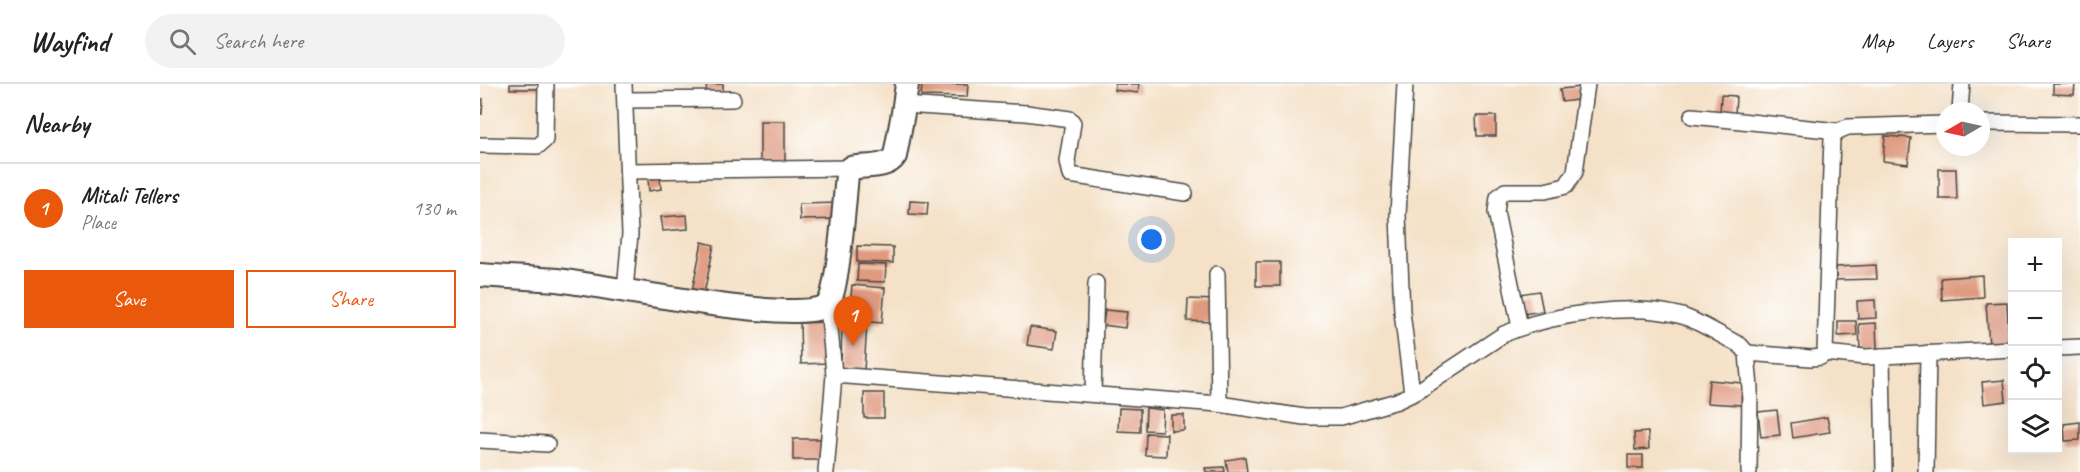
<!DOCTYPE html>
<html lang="en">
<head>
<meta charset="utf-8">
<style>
	:root { --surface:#fff; --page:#f2f2f2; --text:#222; --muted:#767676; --line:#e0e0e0; --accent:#ea580c }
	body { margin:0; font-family:Caveat,sans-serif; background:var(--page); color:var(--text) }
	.controls { position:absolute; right:18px; bottom:18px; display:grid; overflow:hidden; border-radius:0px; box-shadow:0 6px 24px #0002 }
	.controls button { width:54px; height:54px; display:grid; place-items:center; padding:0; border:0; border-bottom:2px solid var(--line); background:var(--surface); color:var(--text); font:30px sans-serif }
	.compass { position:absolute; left:1456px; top:18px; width:54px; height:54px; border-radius:50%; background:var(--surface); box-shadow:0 6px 24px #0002; rotate:261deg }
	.you { position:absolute; left:672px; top:156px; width:21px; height:21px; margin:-15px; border:4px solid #fff; border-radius:50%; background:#1a73e8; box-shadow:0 0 0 9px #1a73e833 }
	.badge { display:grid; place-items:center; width:39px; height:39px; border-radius:50%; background:var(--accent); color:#fff; font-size:20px; font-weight:700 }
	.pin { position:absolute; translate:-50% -50px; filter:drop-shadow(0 2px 3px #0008) }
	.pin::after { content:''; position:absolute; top:32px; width:21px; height:18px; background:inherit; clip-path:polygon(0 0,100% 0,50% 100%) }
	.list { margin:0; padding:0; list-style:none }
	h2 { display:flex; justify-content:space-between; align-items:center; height:78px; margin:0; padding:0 24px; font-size:26px }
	h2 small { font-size:20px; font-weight:400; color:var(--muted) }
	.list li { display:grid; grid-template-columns:39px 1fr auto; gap:18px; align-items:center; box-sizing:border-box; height:90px; padding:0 24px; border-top:2px solid var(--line) }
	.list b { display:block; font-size:22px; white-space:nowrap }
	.list p { margin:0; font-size:20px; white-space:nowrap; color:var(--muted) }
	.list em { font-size:20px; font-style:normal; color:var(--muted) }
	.actions { display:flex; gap:12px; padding:18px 24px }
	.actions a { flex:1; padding:14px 0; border:2px solid var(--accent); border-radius:0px; text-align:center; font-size:21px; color:var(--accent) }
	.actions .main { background:var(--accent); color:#fff }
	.icon { flex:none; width:33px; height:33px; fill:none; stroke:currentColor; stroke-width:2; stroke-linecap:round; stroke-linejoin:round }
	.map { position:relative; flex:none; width:1600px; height:388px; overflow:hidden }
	header { display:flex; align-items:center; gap:36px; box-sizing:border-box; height:84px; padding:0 30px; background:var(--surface); border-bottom:2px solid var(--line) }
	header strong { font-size:28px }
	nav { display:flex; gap:33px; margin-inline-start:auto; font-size:21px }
	.search { width:420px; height:54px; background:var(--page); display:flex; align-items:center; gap:15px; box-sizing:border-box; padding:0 21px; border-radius:33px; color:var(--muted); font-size:22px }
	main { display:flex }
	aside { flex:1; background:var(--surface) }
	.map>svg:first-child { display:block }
</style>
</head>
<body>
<header>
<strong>Wayfind</strong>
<div class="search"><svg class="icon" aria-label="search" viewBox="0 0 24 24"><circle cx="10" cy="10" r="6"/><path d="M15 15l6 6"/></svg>Search here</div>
<nav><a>Map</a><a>Layers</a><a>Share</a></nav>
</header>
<main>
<aside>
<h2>Nearby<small></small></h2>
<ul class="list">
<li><span class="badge">1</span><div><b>Mitali Tellers</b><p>Place</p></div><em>130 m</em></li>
</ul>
<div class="actions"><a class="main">Save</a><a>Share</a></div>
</aside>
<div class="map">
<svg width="1600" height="388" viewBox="0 0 1600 388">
	<rect width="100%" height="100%" fill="#fff"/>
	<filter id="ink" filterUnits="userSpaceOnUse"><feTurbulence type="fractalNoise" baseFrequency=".0167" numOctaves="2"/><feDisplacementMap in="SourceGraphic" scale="12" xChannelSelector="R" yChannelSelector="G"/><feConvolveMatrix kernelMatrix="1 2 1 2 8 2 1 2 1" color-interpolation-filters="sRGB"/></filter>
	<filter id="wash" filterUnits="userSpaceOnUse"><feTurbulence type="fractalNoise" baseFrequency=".008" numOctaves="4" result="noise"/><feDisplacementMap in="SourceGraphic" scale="24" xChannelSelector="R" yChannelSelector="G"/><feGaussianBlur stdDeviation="1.35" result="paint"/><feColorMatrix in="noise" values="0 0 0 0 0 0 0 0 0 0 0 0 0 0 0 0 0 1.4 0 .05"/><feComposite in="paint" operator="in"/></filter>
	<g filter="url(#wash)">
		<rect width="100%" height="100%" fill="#f4e1c7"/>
		<g id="blocks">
			<!-- building -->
			<g fill="#df9a80">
				<rect x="30" y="0" width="30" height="5"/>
				<path d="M226 0H243V8L227 9Z"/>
				<path d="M442 0H488L487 13 441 12Z"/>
				<path d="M635 0H659L658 9 634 6Z"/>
				<path d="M1573 0H1595L1594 11 1573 10Z"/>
				<path d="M1102 3 1104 15 1082 18 1080 5Z"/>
				<path d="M1241 11 1256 12 1255 31 1240 29Z"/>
				<path d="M0 15H3L2 30H0Z"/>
				<path d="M996 32H1016V52H997Z"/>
				<rect x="280" y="37" width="25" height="47"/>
				<path d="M1405 52 1431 54 1428 80 1403 77Z"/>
				<path d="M1459 85H1476L1477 115H1459Z"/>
				<path d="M180 94 181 105 169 107 168 95Z"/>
				<path d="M430 117 448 118 447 131 429 130Z"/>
				<path d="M358 119 359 135 320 136 319 120Z"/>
				<path d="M207 131 208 145 183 147 181 133Z"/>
				<path d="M222 158 234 161 223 215 211 212Z"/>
				<path d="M377 162 413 163V179L377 178Z"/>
				<rect x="776" y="178" width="24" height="24"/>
				<path d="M378 180 406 181 405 198 377 197Z"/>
				<path d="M1396 181 1397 195 1356 196V183Z"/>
				<path d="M1502 191 1503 213 1462 216 1461 194Z"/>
				<path d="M372 201 405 204 402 239 369 236Z"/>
				<path d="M1059 207 1063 227 1043 230 1039 210Z"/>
				<path d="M708 215 737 216 736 238 707 237Z"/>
				<path d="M1395 216 1396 234 1378 235 1377 217Z"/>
				<path d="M1527 218 1529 261 1509 262 1506 219Z"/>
				<path d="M625 226 647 228 645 244 623 241Z"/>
				<path d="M362 237 387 240 384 286 361 285Z"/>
				<path d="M1358 237H1376L1377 251 1358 252Z"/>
				<path d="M347 238 348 279 321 280 320 239Z"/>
				<path d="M1396 239 1397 265 1380 266 1379 240Z"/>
				<path d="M550 243 577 247 574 265 547 261Z"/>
				<path d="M1229 296 1262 299 1261 321 1227 319Z"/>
				<path d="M1524 296 1526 317 1504 320 1502 298Z"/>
				<rect x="384" y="309" width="20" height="25"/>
				<path d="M639 324 660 325V348L638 347Z"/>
				<path d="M666 324 683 326 682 347 665 346Z"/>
				<path d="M1297 326 1300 351 1281 353 1278 328Z"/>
				<path d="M691 331H704V346L691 347Z"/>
				<path d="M1347 333 1350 348 1313 354 1311 339Z"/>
				<path d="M1600 338V356L1585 357 1584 340Z"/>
				<path d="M1168 348 1169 365 1155 366 1154 349Z"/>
				<path d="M666 349 687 350 686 372 665 371Z"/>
				<rect x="313" y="355" width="38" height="21"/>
				<rect x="1148" y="371" width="15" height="13"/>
				<path d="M765 373 767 388H748L746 376Z"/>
				<path d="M744 383 745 388H726L725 384Z"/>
			</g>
		</g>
	</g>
	<g filter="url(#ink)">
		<use href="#blocks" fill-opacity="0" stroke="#494642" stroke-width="1.5"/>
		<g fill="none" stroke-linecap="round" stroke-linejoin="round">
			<defs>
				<g id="street">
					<path d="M144 0 150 150 145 206"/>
					<path d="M925 0 918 131 922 228 932 309"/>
					<path d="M146 16 253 15"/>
					<path d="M424 21 546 29 590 35 593 39 587 77 590 91 705 109"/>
					<path d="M1480 27 1482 0"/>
					<path d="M1212 32 1358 47"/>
					<path d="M1501 39 1600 40"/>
					<path d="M0 61 58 62 65 56 66 0"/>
					<path d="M148 87 371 84"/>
					<path d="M737 190 739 320"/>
					<path d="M1040 243 1016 128 1018 113 1025 107H1065L1086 102 1095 88 1107 0"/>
					<path d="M1578 264 1600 263"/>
					<path d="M1267 269 1331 274 1341 273 1345 269 1352 53 1358 47 1368 43 1465 40"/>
					<path d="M1345 269 1385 273 1532 265"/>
					<path d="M1402 272 1404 388"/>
					<path d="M354 291 739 320 824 333H861L917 317 938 307 1024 250C1072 230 1151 218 1202 232 1220 238 1242 252 1260 261L1267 269 1270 304 1269 388"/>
					<path d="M613 310 616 199"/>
					<path d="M0 356 67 360"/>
					<path d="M346 388 354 291 348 220"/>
					<path d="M1446 388 1448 269"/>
				</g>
				<path id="secondary" d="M0 191C26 193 52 194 77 196 122 201 320 242 347 221 358 213 365 110 367 91L371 84C384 81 407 85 415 72L423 29 427 0"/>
			</defs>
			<!-- street casing -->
			<use href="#street" stroke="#494642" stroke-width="18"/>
			<!-- secondary casing -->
			<use href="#secondary" stroke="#494642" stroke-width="26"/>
			<!-- street -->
			<use href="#street" stroke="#fff" stroke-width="15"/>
			<!-- secondary -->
			<use href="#secondary" stroke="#fff" stroke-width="22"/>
		</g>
	</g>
</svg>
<div class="controls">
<button>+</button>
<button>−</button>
<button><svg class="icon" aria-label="locate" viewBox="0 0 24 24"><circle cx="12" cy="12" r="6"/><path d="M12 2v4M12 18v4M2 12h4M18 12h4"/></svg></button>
<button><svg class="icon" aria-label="layers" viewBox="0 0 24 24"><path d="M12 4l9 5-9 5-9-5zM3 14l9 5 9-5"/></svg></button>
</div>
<svg class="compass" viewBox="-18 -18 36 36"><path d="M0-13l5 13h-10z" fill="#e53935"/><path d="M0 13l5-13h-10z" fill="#767676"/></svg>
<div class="you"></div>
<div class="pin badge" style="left:373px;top:262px">1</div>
</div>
</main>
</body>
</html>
